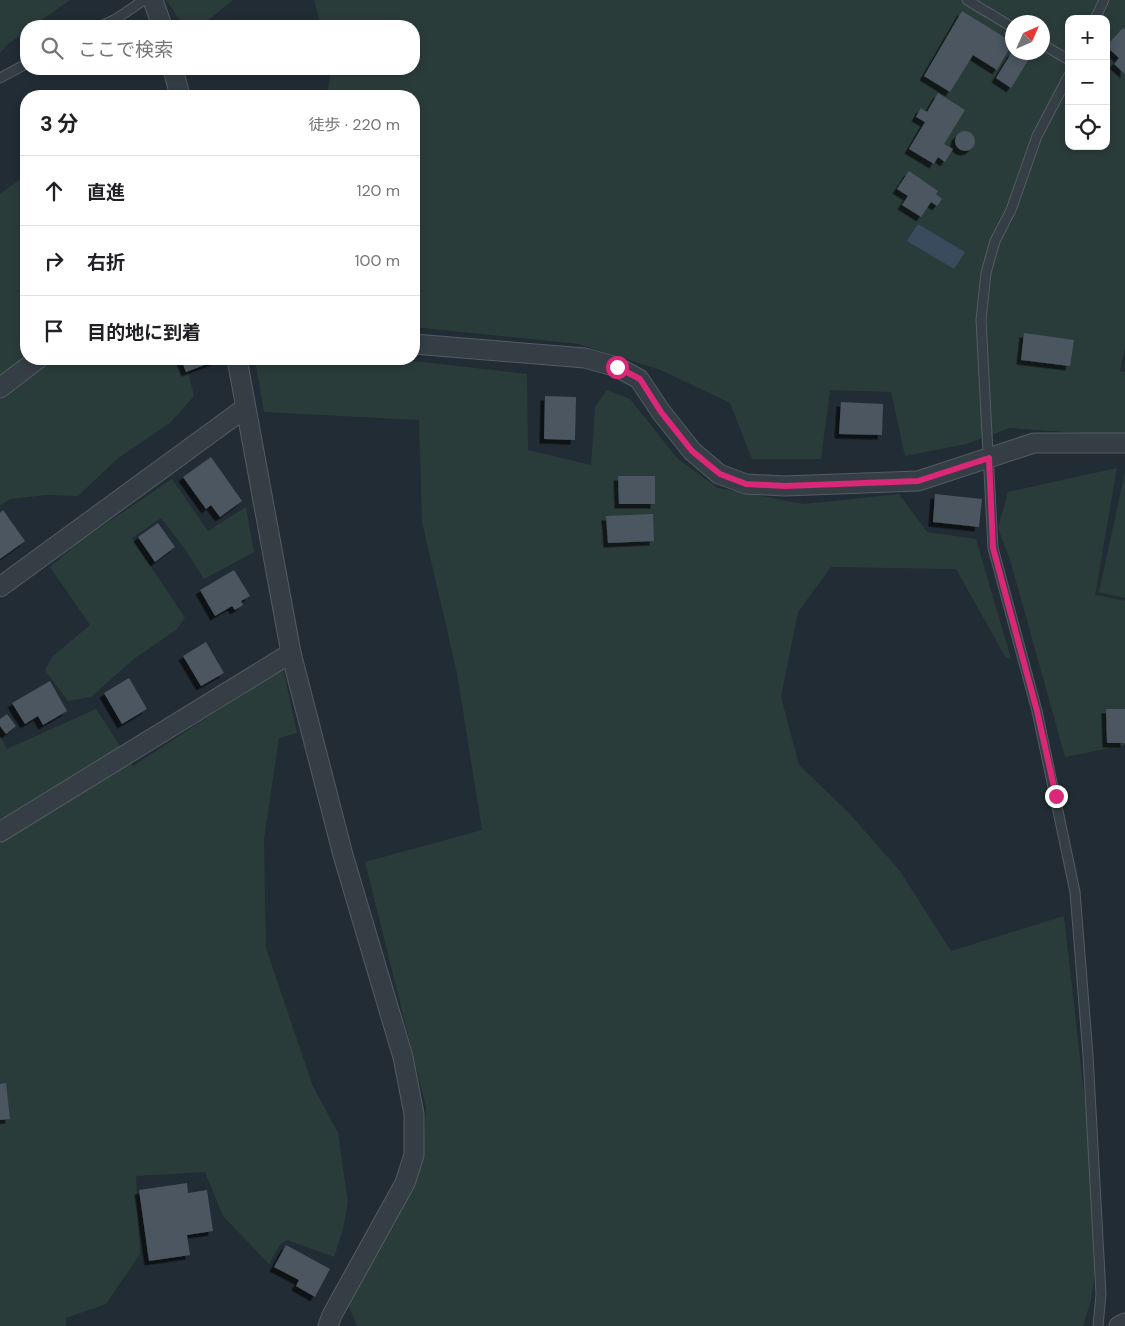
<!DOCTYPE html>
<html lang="ja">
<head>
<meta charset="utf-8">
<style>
	:root { --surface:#fff; --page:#f6f6f6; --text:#202124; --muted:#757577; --line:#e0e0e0 }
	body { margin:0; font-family:"DM Sans","Noto Sans JP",sans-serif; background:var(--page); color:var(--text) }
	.controls { position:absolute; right:15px; top:15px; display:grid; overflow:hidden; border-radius:10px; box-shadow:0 2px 8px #0003 }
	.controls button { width:45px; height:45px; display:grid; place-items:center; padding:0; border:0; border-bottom:1px solid var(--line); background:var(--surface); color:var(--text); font:25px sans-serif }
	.compass { position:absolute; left:1005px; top:15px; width:45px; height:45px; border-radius:50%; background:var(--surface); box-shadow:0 2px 8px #0003; rotate:45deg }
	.stop { position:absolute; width:15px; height:15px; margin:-11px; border:4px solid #db2777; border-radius:50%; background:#fff }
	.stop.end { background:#db2777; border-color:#fff; box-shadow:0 1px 5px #0008 }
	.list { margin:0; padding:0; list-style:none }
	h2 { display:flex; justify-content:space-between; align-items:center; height:65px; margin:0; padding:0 20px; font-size:21px }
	h2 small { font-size:16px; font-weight:400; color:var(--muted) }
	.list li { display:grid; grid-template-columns:32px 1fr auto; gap:15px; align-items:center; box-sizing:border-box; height:70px; padding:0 20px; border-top:1px solid var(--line) }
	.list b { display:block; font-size:19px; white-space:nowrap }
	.list em { font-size:16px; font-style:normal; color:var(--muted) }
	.icon { flex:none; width:28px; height:28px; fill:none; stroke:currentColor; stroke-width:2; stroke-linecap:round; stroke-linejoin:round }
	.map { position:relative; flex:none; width:1125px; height:1326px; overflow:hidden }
	.search { position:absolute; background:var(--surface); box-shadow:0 2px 8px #0003; left:20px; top:20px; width:400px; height:55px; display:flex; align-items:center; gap:12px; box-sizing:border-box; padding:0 18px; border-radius:20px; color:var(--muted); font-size:19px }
	.panel { position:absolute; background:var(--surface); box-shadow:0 2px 8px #0003; left:20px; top:90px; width:400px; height:275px; border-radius:20px }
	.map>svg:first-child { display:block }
</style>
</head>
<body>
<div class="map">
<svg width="1125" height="1326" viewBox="0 0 1125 1326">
	<defs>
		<filter id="shadow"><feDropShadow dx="-4.5" dy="4.5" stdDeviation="0" flood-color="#0009"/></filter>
	</defs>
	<rect width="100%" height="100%" fill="#222c34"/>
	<!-- green -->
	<g fill="#2a3c3a" fill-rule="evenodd">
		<path d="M0 0H70L33 26H26V31L7 45 0 53Z"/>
		<path d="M166 0H233L201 26H184Z"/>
		<path d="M314 0H1125V347L1120 371 1125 372V436L1010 428 966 444 905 456 891 392 830 390 821 459H752L730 403 661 370 579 344 414 327V96H327L331 69H414V26H321ZM1069 19H1106V146H1069ZM1012 22H1042V52H1012Z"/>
		<path d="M26 175V359H185L194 396 171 422 117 459 78 496 47 495 10 499 0 506V194Z"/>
		<path d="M255 359H397L527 374 528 450 591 465 595 407 607 390 630 399 678 459 718 488 804 504 899 494 927 532 976 539 1011 659 1006 658 956 569 831 567 798 612 781 697 799 765 848 812 900 871 951 951 1064 916 1088 1130 1095 1274 1091 1300 1083 1326H357L347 1302 422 1161 426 1107 365 862 482 830 457 673 422 522 419 420 264 412Z"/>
		<path d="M1117 468 1095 595 1125 601V745L1065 757 1011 563 998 528 1008 492Z"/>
		<path d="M1125 472V598L1099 592Z"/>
		<path d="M172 479 208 531 246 507 254 552 204 579 185 549 161 518 132 538 185 618 176 630 135 658 91 697 68 701 45 670 53 656 90 625 50 567 79 542Z"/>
		<path d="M283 668 297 733 279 738 264 839 266 948 312 1084 338 1133 348 1203 343 1229 334 1257 287 1240 280 1245 269 1264 223 1216 205 1172 136 1176 140 1254 106 1304 66 1318V1326H0V736L7 749 96 709 133 766Z"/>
	</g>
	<!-- water -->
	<path fill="#394b5c" d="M918 224 965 252 954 269 907 241Z"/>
	<!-- building -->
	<g fill="#4b5660" filter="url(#shadow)">
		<path d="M962 11 1012 42V44L997 70 973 55 950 92 924 76Z"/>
		<path d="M1123 28 1125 30V74L1114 64 1119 58 1106 46Z"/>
		<path d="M1012 52H1029L1032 54 1011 88 996 78Z"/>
		<path d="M938 93 965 110 944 144 953 149 945 162 938 157 934 164 909 149 925 122 916 117 921 108 927 112Z"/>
		<circle cx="965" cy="141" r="10"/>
		<path d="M909 171 938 191 936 194 942 199 937 206 931 202 921 217 902 205 908 196 897 189Z"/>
		<path d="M1024 333 1074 340 1070 366 1021 360Z"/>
		<path d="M181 359H218V360L186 372Z"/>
		<path d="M545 396 576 397 575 440 544 439Z"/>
		<path d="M841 402 883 404 882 435 839 434Z"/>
		<path d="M211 457 242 501 220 517 211 505 206 509 183 477Z"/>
		<path d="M618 476H655V504H619Z"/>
		<path d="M935 494 982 499 979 527 933 522Z"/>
		<path d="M3 510 25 541 0 559V513Z"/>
		<path d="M653 514 654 541 608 543 606 516Z"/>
		<path d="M158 523 175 547 155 562 138 537Z"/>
		<path d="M234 570 250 596 241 601 243 605 235 610 232 606 215 616 200 590Z"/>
		<path d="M206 642 224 673 201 686 183 656Z"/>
		<path d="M129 678 147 709 122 724 104 693Z"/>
		<path d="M50 681 67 711 43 725 38 716 25 724 12 703Z"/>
		<path d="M1106 709H1125V743H1107Z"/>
		<path d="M7 714 16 726 6 734 0 726V719Z"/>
		<path d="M6 1083 10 1119 0 1120V1084Z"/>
		<path d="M187 1183 188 1193 207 1190 213 1231 187 1235 190 1255 149 1261 139 1190Z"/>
		<path d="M286 1245 330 1269 315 1297 296 1286 299 1280 274 1267Z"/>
	</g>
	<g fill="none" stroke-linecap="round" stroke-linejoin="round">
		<defs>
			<g id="service">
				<path d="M967 0 1012 27"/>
				<path d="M1095 19 1104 0"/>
				<path d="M101 26 116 19 144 0"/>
				<path d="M1042 44 1069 60"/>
				<path d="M1069 75 1037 136 1011 210 995 241 986 273 981 320 993 548 1037 711 1075 892 1088 1055 1101 1294 1098 1326"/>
				<path d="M0 78 26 64"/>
			</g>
			<g id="minor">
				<path d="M153 0 162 26"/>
				<path d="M173 69 180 96"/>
				<path d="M414 344 585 358 617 367 639 379 661 412 692 451 719 474 746 484 785 486 918 481 1034 443H1125"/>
				<path d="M237 359 291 653 343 855 403 1057 414 1114V1155L405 1183 332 1315 328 1326"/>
				<path d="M0 388 38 359"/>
				<path d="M0 587 245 408"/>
				<path d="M0 832 291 653"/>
				<path d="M1119 1326 1125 1323"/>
			</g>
		</defs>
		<!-- service casing -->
		<use href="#service" stroke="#535c63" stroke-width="11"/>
		<!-- minor casing -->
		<use href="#minor" stroke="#535c63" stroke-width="21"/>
		<!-- service -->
		<use href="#service" stroke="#363e45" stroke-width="9"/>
		<!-- minor -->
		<use href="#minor" stroke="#363e45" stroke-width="19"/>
	</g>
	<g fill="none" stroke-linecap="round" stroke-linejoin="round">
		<!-- route -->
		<path stroke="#db2777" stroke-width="6" d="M617 367 640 379 661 412 692 451 720 474 746 484 785 486 918 481 989 458 993 548 1037 711 1056 796"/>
	</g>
</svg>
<div class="controls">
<button>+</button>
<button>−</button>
<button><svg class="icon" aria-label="locate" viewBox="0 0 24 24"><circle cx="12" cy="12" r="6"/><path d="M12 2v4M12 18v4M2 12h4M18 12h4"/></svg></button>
</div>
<svg class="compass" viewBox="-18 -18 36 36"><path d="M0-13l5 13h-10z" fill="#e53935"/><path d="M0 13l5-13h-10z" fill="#757577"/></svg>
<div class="stop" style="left:617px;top:367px"></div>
<div class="stop end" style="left:1056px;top:796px"></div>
<div class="search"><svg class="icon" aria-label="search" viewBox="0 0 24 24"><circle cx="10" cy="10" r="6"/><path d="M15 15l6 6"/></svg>ここで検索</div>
<section class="panel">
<h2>3 分<small>徒歩 · 220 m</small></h2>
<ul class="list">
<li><svg class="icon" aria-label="ahead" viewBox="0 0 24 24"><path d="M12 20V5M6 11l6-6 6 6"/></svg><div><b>直進</b></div><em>120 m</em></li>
<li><svg class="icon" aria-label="right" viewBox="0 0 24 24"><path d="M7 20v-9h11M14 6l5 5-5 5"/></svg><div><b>右折</b></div><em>100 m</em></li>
<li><svg class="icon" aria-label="arrive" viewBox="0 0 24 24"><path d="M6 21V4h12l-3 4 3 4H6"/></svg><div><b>目的地に到着</b></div></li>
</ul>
</section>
</div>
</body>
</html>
